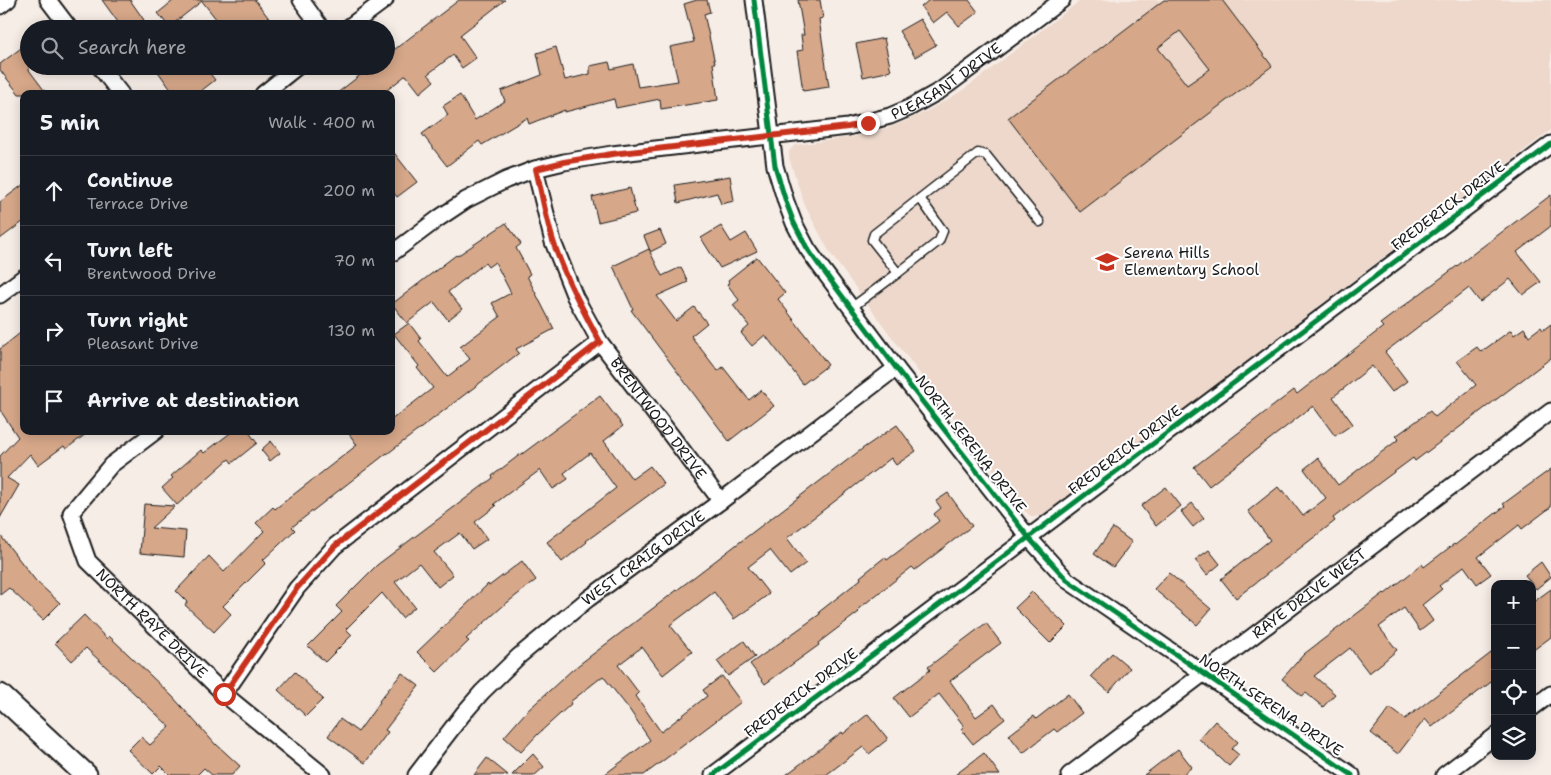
<!DOCTYPE html>
<html lang="en">
<head>
<meta charset="utf-8">
<style>
	:root { --surface:#171b24; --page:#242831; --text:#f1f3f6; --muted:#9ea1a6; --line:#363941 }
	body { margin:0; font-family:"Shantell Sans",sans-serif; background:var(--page); color:var(--text) }
	.controls { position:absolute; right:15px; bottom:15px; display:grid; overflow:hidden; border-radius:10px; box-shadow:0 2px 12px #0003 }
	.controls button { width:45px; height:45px; display:grid; place-items:center; padding:0; border:0; border-bottom:1px solid var(--line); background:var(--surface); color:var(--text); font:25px sans-serif }
	.stop { position:absolute; width:15px; height:15px; margin:-11px; border:4px solid #c8321e; border-radius:50%; background:#fff }
	.stop.end { background:#c8321e; border-color:#fff; box-shadow:0 1px 5px #0008 }
	.list { margin:0; padding:0; list-style:none }
	h2 { display:flex; justify-content:space-between; align-items:center; height:65px; margin:0; padding:0 20px; font-size:21px }
	h2 small { font-size:16px; font-weight:400; color:var(--muted) }
	.list li { display:grid; grid-template-columns:32px 1fr auto; gap:15px; align-items:center; box-sizing:border-box; height:70px; padding:0 20px; border-top:1px solid var(--line) }
	.list b { display:block; font-size:19px; white-space:nowrap }
	.list p { margin:0; font-size:16px; white-space:nowrap; color:var(--muted) }
	.list em { font-size:16px; font-style:normal; color:var(--muted) }
	.icon { flex:none; width:28px; height:28px; fill:none; stroke:currentColor; stroke-width:2; stroke-linecap:round; stroke-linejoin:round }
	.map { position:relative; flex:none; width:1551px; height:775px; overflow:hidden }
	.search { position:absolute; background:var(--surface); box-shadow:0 2px 12px #0003; left:20px; top:20px; width:375px; height:55px; display:flex; align-items:center; gap:12px; box-sizing:border-box; padding:0 18px; border-radius:28px; color:var(--muted); font-size:19px }
	.panel { position:absolute; background:var(--surface); box-shadow:0 2px 12px #0003; left:20px; top:90px; width:375px; height:345px; border-radius:10px }
	.map>svg:first-child { display:block }
</style>
</head>
<body>
<div class="map">
<svg width="1551" height="775" viewBox="0 0 1551 775">
	<rect width="100%" height="100%" fill="#f7ede7"/>
	<filter id="ink" filterUnits="userSpaceOnUse"><feTurbulence type="fractalNoise" baseFrequency=".02" numOctaves="2"/><feDisplacementMap in="SourceGraphic" scale="10" xChannelSelector="R" yChannelSelector="G"/><feConvolveMatrix kernelMatrix="1 2 1 2 8 2 1 2 1" color-interpolation-filters="sRGB"/></filter>
	<g filter="url(#ink)">
		<!-- built -->
		<path fill="#edd8cb" d="M1081 0H1551V130L1053 508 1042 515 1034 517 1029 515 1024 510 891 336 830 253 805 206 789 158V151L795 145 858 136 887 128 906 121 927 111 950 98 967 87Z"/>
		<!-- building -->
		<g fill="#d6a789" stroke="#1c1c1c" fill-rule="evenodd">
			<path d="M102 0H130L144 20 132 29H123Z"/>
			<path d="M174 0H255L277 29H224L202 1 169 27 158 13Z"/>
			<path d="M459 0H505L460 35 476 58 462 68 453 55 428 74 434 81 420 93 406 75 382 94H336L372 66H386V56Z"/>
			<path d="M697 0H707L710 12 704 14 715 63H713L718 100 661 109 660 99 616 108 614 99 565 112V110L529 124 527 118 482 145 479 141 447 166 422 134 448 115 443 106 460 95 475 120 505 101 501 91 542 75 537 53 556 47 565 80 590 74V66L609 62 611 69 633 64 638 87 678 81 670 47 694 42 684 4Z"/>
			<path d="M798 0H820L823 18 819 19 829 87 803 91 797 51 803 50 801 35H804Z"/>
			<path d="M929 0H969L978 12 959 26 947 12 933 23 921 7Z"/>
			<path d="M1164 0H1222L1272 66 1080 212 1008 118ZM1180 31 1210 69 1187 85 1158 48Z"/>
			<path d="M920 19 936 45 915 57 899 31Z"/>
			<path d="M884 38 891 71 863 77 856 44Z"/>
			<path d="M29 42V70L47 94H19L0 70V64Z"/>
			<path d="M154 66H204L215 80 197 94H174Z"/>
			<path d="M391 149 417 182 397 197 391 189Z"/>
			<path d="M730 176 734 201 721 204 717 193 678 203 675 185Z"/>
			<path d="M24 184V221L0 239V202Z"/>
			<path d="M630 188 636 213 598 222 592 197Z"/>
			<path d="M1551 195V226L1517 252 1541 282 1523 295 1510 279 1480 302 1469 288 1385 352 1407 381 1392 392 1372 366 1333 397 1353 424 1335 436 1313 406 1209 486 1194 467 1294 390 1297 394 1383 327 1380 324Z"/>
			<path d="M506 223 521 244 516 248 530 274 527 276 554 329 516 349 519 353 408 438 387 454V453L292 527 295 530 263 560 266 563 223 606 231 614 214 632 185 605 187 602 176 591 209 556 224 572 264 531 256 523 273 507 275 509 357 445 347 431H391V420L433 388 417 368 419 366 394 334 409 323 421 339 419 341 447 377 470 359 460 347 500 317 492 303 511 293 495 262 488 267 485 263 448 292 462 309 448 320 434 302 407 323 392 304 456 255 457 256Z"/>
			<path d="M721 226 731 242 746 233 757 251 720 268 701 238Z"/>
			<path d="M660 230 666 244 650 252 662 276 681 267 688 282 657 296 676 321 694 307 707 323 691 336 718 371 723 367 749 400 761 390 774 406 729 441 631 310 633 309 613 266 649 249 650 251 644 236Z"/>
			<path d="M757 257 785 293 778 299 828 365 803 384 765 335 752 346 741 333 749 326 733 305 739 300 727 284 729 283 728 280Z"/>
			<path d="M1551 324V358L1415 461 1413 458 1382 481 1333 518 1335 521 1236 598 1221 579 1270 540 1248 511 1278 487 1282 492 1283 490 1303 516 1326 498 1304 469 1318 458 1338 485 1399 439 1396 436 1430 411 1435 417 1476 385 1457 361 1477 347 1481 352 1511 330 1514 335 1524 328 1529 336 1541 327 1543 330Z"/>
			<path d="M24 330V431H90L66 449 64 446 38 465 30 454 7 478 19 485 0 518V456L18 437 0 410V349Z"/>
			<path d="M600 396 623 426 604 441 632 479 650 466 664 484 586 541 587 542 562 562 547 542 616 488 590 453 564 473 568 479 553 489 540 470 494 504 496 506 475 522 487 539 472 549 460 533 434 552 453 575 438 587 419 563 395 582 415 607 402 618 382 593 346 629 352 635 325 662 308 646 342 612 336 606 377 565 493 478 492 476 522 453V454Z"/>
			<path d="M897 425 916 451 896 465 891 458 787 538 806 563 790 575 770 550 748 567 769 594 750 608 734 619 714 592 670 625 692 652 663 675 642 647 618 665 639 693 636 696 661 732 707 696 703 690 722 676 741 702 644 775H604L650 740 629 709 603 676 570 702 571 704 538 734 521 752 504 737 526 712 572 670 862 449Z"/>
			<path d="M233 431H248L257 443 232 463 229 459 177 505 162 488 173 478 171 476 201 450 204 453Z"/>
			<path d="M271 441 280 453 270 461 261 450Z"/>
			<path d="M1551 469V507L1522 529 1519 525 1478 557 1491 574 1477 584 1464 566 1439 586 1442 589 1422 605 1433 621 1420 631 1404 608 1379 627 1397 650 1382 663 1369 673 1350 648 1314 676 1335 694 1323 707 1306 693 1302 696 1282 679 1304 654 1384 593 1385 594 1422 564 1424 567 1454 544 1455 545 1505 506 1503 504Z"/>
			<path d="M1166 487 1181 506 1156 526 1141 506Z"/>
			<path d="M948 493 972 526 915 570 912 567 857 610 859 612 818 643 819 645 765 684 750 664 820 614 819 612 861 579 860 577 885 557 887 560 939 521 934 514 941 508 936 501Z"/>
			<path d="M1192 503 1204 518 1193 527 1181 512Z"/>
			<path d="M144 504 175 506 151 528 186 531 184 557 140 553Z"/>
			<path d="M1113 528 1132 542 1113 567 1094 554Z"/>
			<path d="M0 535 36 581 60 603 43 620 9 588 0 595Z"/>
			<path d="M1209 550 1220 564 1207 575 1195 560Z"/>
			<path d="M522 561 536 580 503 606 466 639 469 641 437 672 417 652 488 584 489 586Z"/>
			<path d="M1541 562 1551 577 1536 589 1525 575Z"/>
			<path d="M1169 573 1211 609 1197 625 1154 589Z"/>
			<path d="M1551 589V637L1532 651V603Z"/>
			<path d="M1032 592 1067 626 1050 643 1015 608Z"/>
			<path d="M84 615 107 639 109 636 172 696 216 745V744L240 766 232 775H212L204 768 197 775H170L161 766 153 774 128 750 141 737 150 745 170 727 86 648 72 661 55 643Z"/>
			<path d="M986 623 1001 643 950 681 976 717 994 704 1005 719 973 744 961 729 964 726 939 694 909 717 894 698 930 670 928 667Z"/>
			<path d="M744 641 755 657 728 676 717 661Z"/>
			<path d="M1495 650V679L1432 727 1425 719 1398 754 1371 733 1390 708 1405 719Z"/>
			<path d="M1112 653 1130 668 1109 692 1091 676Z"/>
			<path d="M295 672 323 699 306 716 278 690Z"/>
			<path d="M402 673 419 686 385 730 388 732 365 763 328 736 340 719 358 732 380 702 379 701Z"/>
			<path d="M1068 694 1082 713 1057 732 1054 729 1023 753 1009 735 1034 716 1036 719Z"/>
			<path d="M868 714 888 739 869 754 863 747 826 775H786L842 732 843 734Z"/>
			<path d="M1215 721 1238 742 1232 749 1239 755 1229 766 1199 739Z"/>
			<path d="M1178 749 1192 767 1182 775H1144Z"/>
			<path d="M984 753 1000 775H955Z"/>
			<path d="M533 754 544 767 535 775H512Z"/>
			<path d="M487 758 508 775H474Z"/>
		</g>
		<g fill="none" stroke-linecap="round" stroke-linejoin="round">
			<defs>
				<g id="lane">
					<path d="M920 198 943 231 939 241 898 273 872 240 874 234 978 153 986 155 1040 222"/>
					<path d="M851 308 898 273"/>
				</g>
				<g id="street">
					<path d="M48 0 70 29"/>
					<path d="M301 0 322 29"/>
					<path d="M754 0 775 166 786 202 794 223 807 248 819 265 896 368 1029 538 1067 580 1352 775"/>
					<path d="M0 6 8 0"/>
					<path d="M346 29 385 0"/>
					<path d="M99 66 121 94"/>
					<path d="M263 94 298 66"/>
					<path id="s1" d="M535 169 553 242 575 297 600 342 721 501"/>
					<path id="s2" d="M391 254 439 218 466 200 506 180 535 169 564 162 612 154 848 127 890 116 909 108 941 90 1062 0"/>
					<path d="M0 295 24 277"/>
					<path id="s3" d="M156 431 111 465 71 513 88 561 224 694 323 775"/>
					<path d="M224 694 297 588 335 546 600 342"/>
					<path d="M1532 708 1551 694"/>
					<path id="s4" d="M416 775 463 714 482 692 519 656 588 599 721 501 896 368"/>
					<path d="M713 775 1551 144"/>
					<path id="s5" d="M1069 775 1551 411"/>
					<path d="M1444 775 1495 736"/>
				</g>
				<path id="secondary" d="M0 695 86 775"/>
			</defs>
			<!-- lane casing -->
			<use href="#lane" stroke="#1c1c1c" stroke-width="11"/>
			<!-- street casing -->
			<use href="#street" stroke="#1c1c1c" stroke-width="19"/>
			<!-- secondary casing -->
			<use href="#secondary" stroke="#1c1c1c" stroke-width="25"/>
			<!-- lane -->
			<use href="#lane" stroke="#fff" stroke-width="8"/>
			<!-- street -->
			<use href="#street" stroke="#fff" stroke-width="15"/>
			<!-- secondary -->
			<use href="#secondary" stroke="#fff" stroke-width="21"/>
			<defs>
				<g id="cycleway">
					<path d="M754 0 775 166 786 202 794 223 807 248 819 265 896 368 1029 538 1067 580 1352 775"/>
					<path d="M713 775 1551 144"/>
				</g>
			</defs>
			<!-- cycleway casing -->
			<use href="#cycleway" stroke="#fff" stroke-width="8"/>
			<!-- cycleway -->
			<use href="#cycleway" stroke="#00873e" stroke-width="5"/>
		</g>
	</g>
	<g fill="none" stroke-linecap="round" stroke-linejoin="round" filter="url(#ink)">
		<!-- route -->
		<path stroke="#c8321e" stroke-width="6" d="M224 694 297 588 335 546 600 342C583 310 566 279 554 244 546 220 542 194 536 169L564 162 612 154 848 127 868 123"/>
	</g>
	<!-- icons -->
	<defs>
		<symbol id="school-bare" viewBox="-9 -9 18 18"><path d="M0-5L7-2L0 1L-7-2ZM-4 1L0 2.5L4 1V4Q0 6-4 4Z" fill="#c8321e" stroke="#fff" stroke-width="2.5" paint-order="stroke"/></symbol>
	</defs>
	<g fill-rule="evenodd">
		<use href="#school-bare" x="1091" y="246" width="32" height="32"/>
	</g>
	<g text-anchor="middle" stroke-width="4" stroke-linejoin="round" paint-order="stroke">
		<!-- street labels -->
		<g font-size="15" fill="#1c1c1c" stroke="#fff">
			<text dy="5" stroke="none"><textPath href="#s2" startOffset="594">PLEASANT DRIVE</textPath></text>
			<text transform="translate(1448 206) rotate(-37)" y="5">FREDERICK DRIVE</text>
			<text dy="5" stroke="none"><textPath href="#s1" startOffset="282">BRENTWOOD DRIVE</textPath></text>
			<text transform="translate(971 444) rotate(52)" y="5">NORTH SERENA DRIVE</text>
			<text transform="translate(1125 450) rotate(-37)" y="5">FREDERICK DRIVE</text>
			<text dy="5" stroke="none"><textPath href="#s4" startOffset="316">WEST CRAIG DRIVE</textPath></text>
			<text dy="5" stroke="none"><textPath href="#s5" startOffset="301">RAYE DRIVE WEST</textPath></text>
			<text dy="5" stroke="none"><textPath href="#s3" startOffset="259">NORTH RAYE DRIVE</textPath></text>
			<text transform="translate(801 693) rotate(-37)" y="5">FREDERICK DRIVE</text>
			<text transform="translate(1271 705) rotate(34)" y="5">NORTH SERENA DRIVE</text>
		</g>
		<!-- poi labels -->
		<g font-size="15" fill="#1c1c1c" stroke="#fff" text-anchor="start">
			<text x="1124" y="258">Serena Hills<tspan x="1124" dy="17">Elementary School</tspan></text>
		</g>
	</g>
</svg>
<div class="controls">
<button>+</button>
<button>−</button>
<button><svg class="icon" aria-label="locate" viewBox="0 0 24 24"><circle cx="12" cy="12" r="6"/><path d="M12 2v4M12 18v4M2 12h4M18 12h4"/></svg></button>
<button><svg class="icon" aria-label="layers" viewBox="0 0 24 24"><path d="M12 4l9 5-9 5-9-5zM3 14l9 5 9-5"/></svg></button>
</div>
<div class="stop" style="left:224px;top:694px"></div>
<div class="stop end" style="left:868px;top:123px"></div>
<div class="search"><svg class="icon" aria-label="search" viewBox="0 0 24 24"><circle cx="10" cy="10" r="6"/><path d="M15 15l6 6"/></svg>Search here</div>
<section class="panel">
<h2>5 min<small>Walk · 400 m</small></h2>
<ul class="list">
<li><svg class="icon" aria-label="ahead" viewBox="0 0 24 24"><path d="M12 20V5M6 11l6-6 6 6"/></svg><div><b>Continue</b><p>Terrace Drive</p></div><em>200 m</em></li>
<li><svg class="icon" aria-label="left" viewBox="0 0 24 24"><path d="M17 20v-9H6M10 6l-5 5 5 5"/></svg><div><b>Turn left</b><p>Brentwood Drive</p></div><em>70 m</em></li>
<li><svg class="icon" aria-label="right" viewBox="0 0 24 24"><path d="M7 20v-9h11M14 6l5 5-5 5"/></svg><div><b>Turn right</b><p>Pleasant Drive</p></div><em>130 m</em></li>
<li><svg class="icon" aria-label="arrive" viewBox="0 0 24 24"><path d="M6 21V4h12l-3 4 3 4H6"/></svg><div><b>Arrive at destination</b></div></li>
</ul>
</section>
</div>
</body>
</html>
